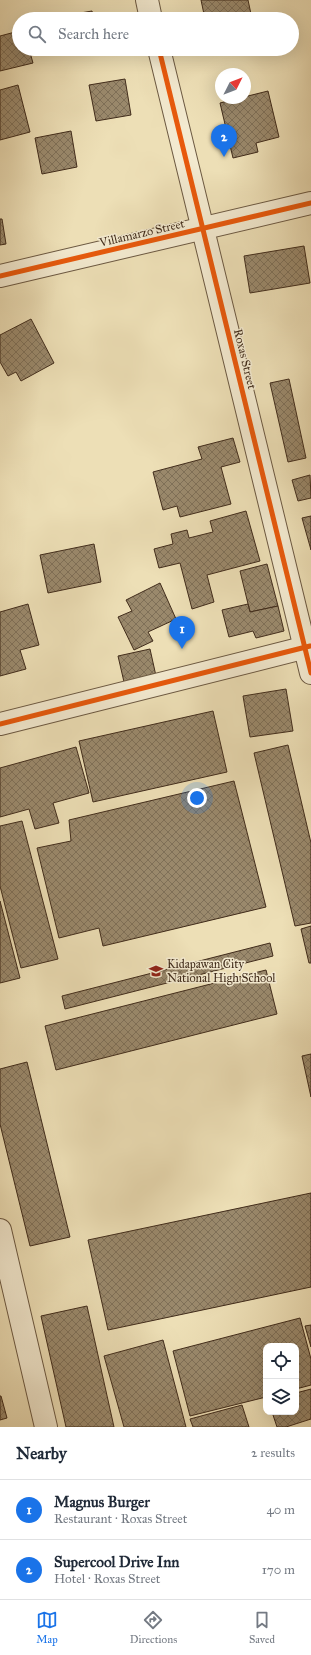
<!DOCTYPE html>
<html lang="en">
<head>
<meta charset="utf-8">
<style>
	:root { --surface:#fff; --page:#f6f6f7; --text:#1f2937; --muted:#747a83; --line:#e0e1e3; --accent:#1a73e8 }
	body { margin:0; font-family:"IM FELL Great Primer",serif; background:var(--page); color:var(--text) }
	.controls { position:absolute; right:12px; bottom:12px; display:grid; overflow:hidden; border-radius:8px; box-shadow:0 4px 16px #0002 }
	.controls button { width:36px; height:36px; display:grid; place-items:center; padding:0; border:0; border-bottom:1px solid var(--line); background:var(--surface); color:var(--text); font:20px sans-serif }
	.compass { position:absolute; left:215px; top:68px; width:36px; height:36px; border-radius:50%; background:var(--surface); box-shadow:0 4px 16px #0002; rotate:48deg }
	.you { position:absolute; left:197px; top:798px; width:14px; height:14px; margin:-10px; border:3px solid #fff; border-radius:50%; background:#1a73e8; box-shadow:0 0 0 6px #1a73e833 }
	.badge { display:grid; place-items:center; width:26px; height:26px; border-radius:50%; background:var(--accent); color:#fff; font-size:13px; font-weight:700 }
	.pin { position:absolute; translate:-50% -33px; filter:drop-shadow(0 1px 2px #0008) }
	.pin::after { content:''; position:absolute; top:21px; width:14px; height:12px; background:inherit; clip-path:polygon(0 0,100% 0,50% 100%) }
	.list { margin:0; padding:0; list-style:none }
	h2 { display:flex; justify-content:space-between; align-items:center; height:52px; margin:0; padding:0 16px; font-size:17px }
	h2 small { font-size:13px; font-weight:400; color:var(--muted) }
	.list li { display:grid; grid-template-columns:26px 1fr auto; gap:12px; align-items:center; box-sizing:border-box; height:60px; padding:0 16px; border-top:1px solid var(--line) }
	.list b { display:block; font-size:15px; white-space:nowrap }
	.list p { margin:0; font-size:13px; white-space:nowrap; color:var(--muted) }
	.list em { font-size:13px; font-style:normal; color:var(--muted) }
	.icon { flex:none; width:22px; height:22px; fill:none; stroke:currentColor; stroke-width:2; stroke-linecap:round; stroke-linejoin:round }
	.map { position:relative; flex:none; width:311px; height:1427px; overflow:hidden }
	.search { position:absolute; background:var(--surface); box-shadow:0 4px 16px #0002; left:12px; right:12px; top:12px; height:44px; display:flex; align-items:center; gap:10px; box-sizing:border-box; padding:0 14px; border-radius:22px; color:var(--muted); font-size:15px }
	.sheet { height:172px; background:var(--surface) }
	nav { display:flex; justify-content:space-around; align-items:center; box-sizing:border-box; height:56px; border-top:1px solid var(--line); background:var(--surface); font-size:11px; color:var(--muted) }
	nav a { display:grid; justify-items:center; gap:2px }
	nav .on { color:var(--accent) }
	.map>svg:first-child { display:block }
</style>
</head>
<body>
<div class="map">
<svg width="311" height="1427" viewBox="0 0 311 1427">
	<defs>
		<pattern id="building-cross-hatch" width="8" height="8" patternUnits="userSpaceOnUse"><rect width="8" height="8" fill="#9a896c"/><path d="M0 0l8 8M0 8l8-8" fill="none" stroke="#7f7058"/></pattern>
	</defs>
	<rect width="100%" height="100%" fill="#eddfb6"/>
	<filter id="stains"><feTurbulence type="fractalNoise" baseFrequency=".005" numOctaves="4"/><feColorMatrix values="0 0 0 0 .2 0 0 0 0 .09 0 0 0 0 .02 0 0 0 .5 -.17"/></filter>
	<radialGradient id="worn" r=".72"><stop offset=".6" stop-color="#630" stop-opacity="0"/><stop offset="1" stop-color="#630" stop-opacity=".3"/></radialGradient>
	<!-- building -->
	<g fill="url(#building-cross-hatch)" stroke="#412c1b">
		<path d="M201 0H248L251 14 227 19H205Z"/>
		<path d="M92 11 94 19H57V17Z"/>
		<path d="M19 31V49H29L33 63 0 71V36Z"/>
		<path d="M63 49H84L63 52Z"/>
		<path d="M125 79 131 115 96 121 89 85Z"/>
		<path d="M18 85 30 132 0 140V90Z"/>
		<path d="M268 91 279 137 256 143 258 152 233 158 220 103Z"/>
		<path d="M71 131 77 167 42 174 35 138Z"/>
		<path d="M0 219H2L6 244 0 245Z"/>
		<path d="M304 246 310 283 250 293 244 256Z"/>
		<path d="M31 319 54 363 21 381 16 372 8 376 0 362V335Z"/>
		<path d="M289 379 306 458 288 462 270 383Z"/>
		<path d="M233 438 240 462 221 467 231 504 180 517 177 506 163 510 153 472 202 459 198 447Z"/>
		<path d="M310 475 311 498 298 501 292 480Z"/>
		<path d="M246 511 260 561 207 575 214 602 192 609 180 563 159 568 154 549 173 544 171 534 187 530 189 538 213 532 210 521Z"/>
		<path d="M311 516V550L302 518Z"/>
		<path d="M94 544 101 582 48 593 40 555Z"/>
		<path d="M267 564 278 606 250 612 240 571Z"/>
		<path d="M160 583 176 619 148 632 153 641 134 650 118 617 132 611 126 600Z"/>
		<path d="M28 604 39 645 20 650 26 669 0 676V612Z"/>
		<path d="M248 604 250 612 278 606 284 631 256 638 253 631 229 637 222 610Z"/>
		<path d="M150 649 156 676 124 682 118 656Z"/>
		<path d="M286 689 293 731 250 737 243 696Z"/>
		<path d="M213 711 227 772 93 802 79 741Z"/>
		<path d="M288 745 311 843V923L295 926 254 753Z"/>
		<path d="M76 747 89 793 53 803 59 823 35 829 29 809 0 817V768Z"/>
		<path d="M234 781 266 907 103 946 99 928 59 938 37 848 71 841 69 820Z"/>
		<path d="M22 821 58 959 21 968 0 886V826Z"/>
		<path d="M0 901 20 978 0 983Z"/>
		<path d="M311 926V963H309L301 929Z"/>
		<path d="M270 943 273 956 65 1009 62 996Z"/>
		<path d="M266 970 277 1014 56 1070 45 1026Z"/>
		<path d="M311 1054V1097L302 1056Z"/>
		<path d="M27 1062 70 1237 30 1246 0 1124V1069Z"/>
		<path d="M311 1193V1287L108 1330 88 1240Z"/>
		<path d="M87 1306 114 1427H66L41 1316Z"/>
		<path d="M300 1318 311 1359V1385L296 1389V1346H266V1397L190 1416 173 1351Z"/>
		<path d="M311 1325V1347L305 1326Z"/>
		<path d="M163 1340 186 1427H124L104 1356Z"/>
		<path d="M311 1389V1419L286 1427H277L272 1412H296V1393Z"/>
		<path d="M0 1396H1L7 1418 0 1420Z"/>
		<path d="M242 1405 249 1427H193L190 1419Z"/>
	</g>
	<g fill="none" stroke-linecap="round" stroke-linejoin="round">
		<defs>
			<g id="minor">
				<path d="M147 0 151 19"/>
				<path d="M159 49 311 673"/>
				<path d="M0 276 311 203"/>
				<path d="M0 724 311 646"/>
				<path d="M0 1230 46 1427"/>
			</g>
		</defs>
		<!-- minor casing -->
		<use href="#minor" stroke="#6c5942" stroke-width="24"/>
		<!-- minor -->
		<use href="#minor" stroke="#f3ead0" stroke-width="22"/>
		<defs>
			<g id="cycleway">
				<path d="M159 49 311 673"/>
				<path d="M0 276 311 203"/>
				<path d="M0 724 310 646"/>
			</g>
		</defs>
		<!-- cycleway casing -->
		<use href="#cycleway" stroke="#f3ead0" stroke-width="8"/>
		<!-- cycleway -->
		<use href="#cycleway" stroke="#e8590c" stroke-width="5"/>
	</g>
	<!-- icons -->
	<defs>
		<symbol id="school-bare" viewBox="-9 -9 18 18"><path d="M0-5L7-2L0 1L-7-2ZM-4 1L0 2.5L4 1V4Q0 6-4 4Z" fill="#8f2418" stroke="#f3ead0" stroke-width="2.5" paint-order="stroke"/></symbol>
	</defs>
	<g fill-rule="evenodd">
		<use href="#school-bare" x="146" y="961" width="20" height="20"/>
	</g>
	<g text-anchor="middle" stroke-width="3" stroke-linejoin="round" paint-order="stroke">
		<!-- street labels -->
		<g font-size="12" fill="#412c1b" stroke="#f3ead0">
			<text transform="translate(142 233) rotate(-13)" y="4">Villamarzo Street</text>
			<text transform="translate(245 359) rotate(76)" y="4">Roxas Street</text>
		</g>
		<!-- poi labels -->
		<g font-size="12" fill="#412c1b" stroke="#f3ead0" text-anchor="start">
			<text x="167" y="968">Kidapawan City<tspan x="167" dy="14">National High School</tspan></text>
		</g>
	</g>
	<rect width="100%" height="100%" filter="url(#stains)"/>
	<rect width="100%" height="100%" fill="url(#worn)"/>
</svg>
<div class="controls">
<button><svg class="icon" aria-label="locate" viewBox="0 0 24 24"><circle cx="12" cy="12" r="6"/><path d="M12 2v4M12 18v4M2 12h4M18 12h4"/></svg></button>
<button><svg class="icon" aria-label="layers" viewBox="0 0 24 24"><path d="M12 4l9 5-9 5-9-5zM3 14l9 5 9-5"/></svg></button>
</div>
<svg class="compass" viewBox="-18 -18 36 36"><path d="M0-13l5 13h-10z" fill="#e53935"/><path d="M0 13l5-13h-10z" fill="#747a83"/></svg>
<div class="you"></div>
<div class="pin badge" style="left:182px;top:649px">1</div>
<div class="pin badge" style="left:224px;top:157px">2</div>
<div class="search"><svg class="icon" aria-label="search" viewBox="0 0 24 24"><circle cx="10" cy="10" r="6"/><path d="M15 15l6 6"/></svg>Search here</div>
</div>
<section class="sheet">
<h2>Nearby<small>2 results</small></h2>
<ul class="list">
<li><span class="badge">1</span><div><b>Magnus Burger</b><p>Restaurant · Roxas Street</p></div><em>40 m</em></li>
<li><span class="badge">2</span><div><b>Supercool Drive Inn</b><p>Hotel · Roxas Street</p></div><em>170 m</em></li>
</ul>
</section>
<nav>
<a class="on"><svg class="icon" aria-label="map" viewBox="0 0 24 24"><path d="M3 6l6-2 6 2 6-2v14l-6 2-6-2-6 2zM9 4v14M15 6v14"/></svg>Map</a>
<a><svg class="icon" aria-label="directions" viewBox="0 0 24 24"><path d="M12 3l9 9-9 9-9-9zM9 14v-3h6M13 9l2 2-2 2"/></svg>Directions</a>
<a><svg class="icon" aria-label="saved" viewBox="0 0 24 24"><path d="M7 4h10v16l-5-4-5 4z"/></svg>Saved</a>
</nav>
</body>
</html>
